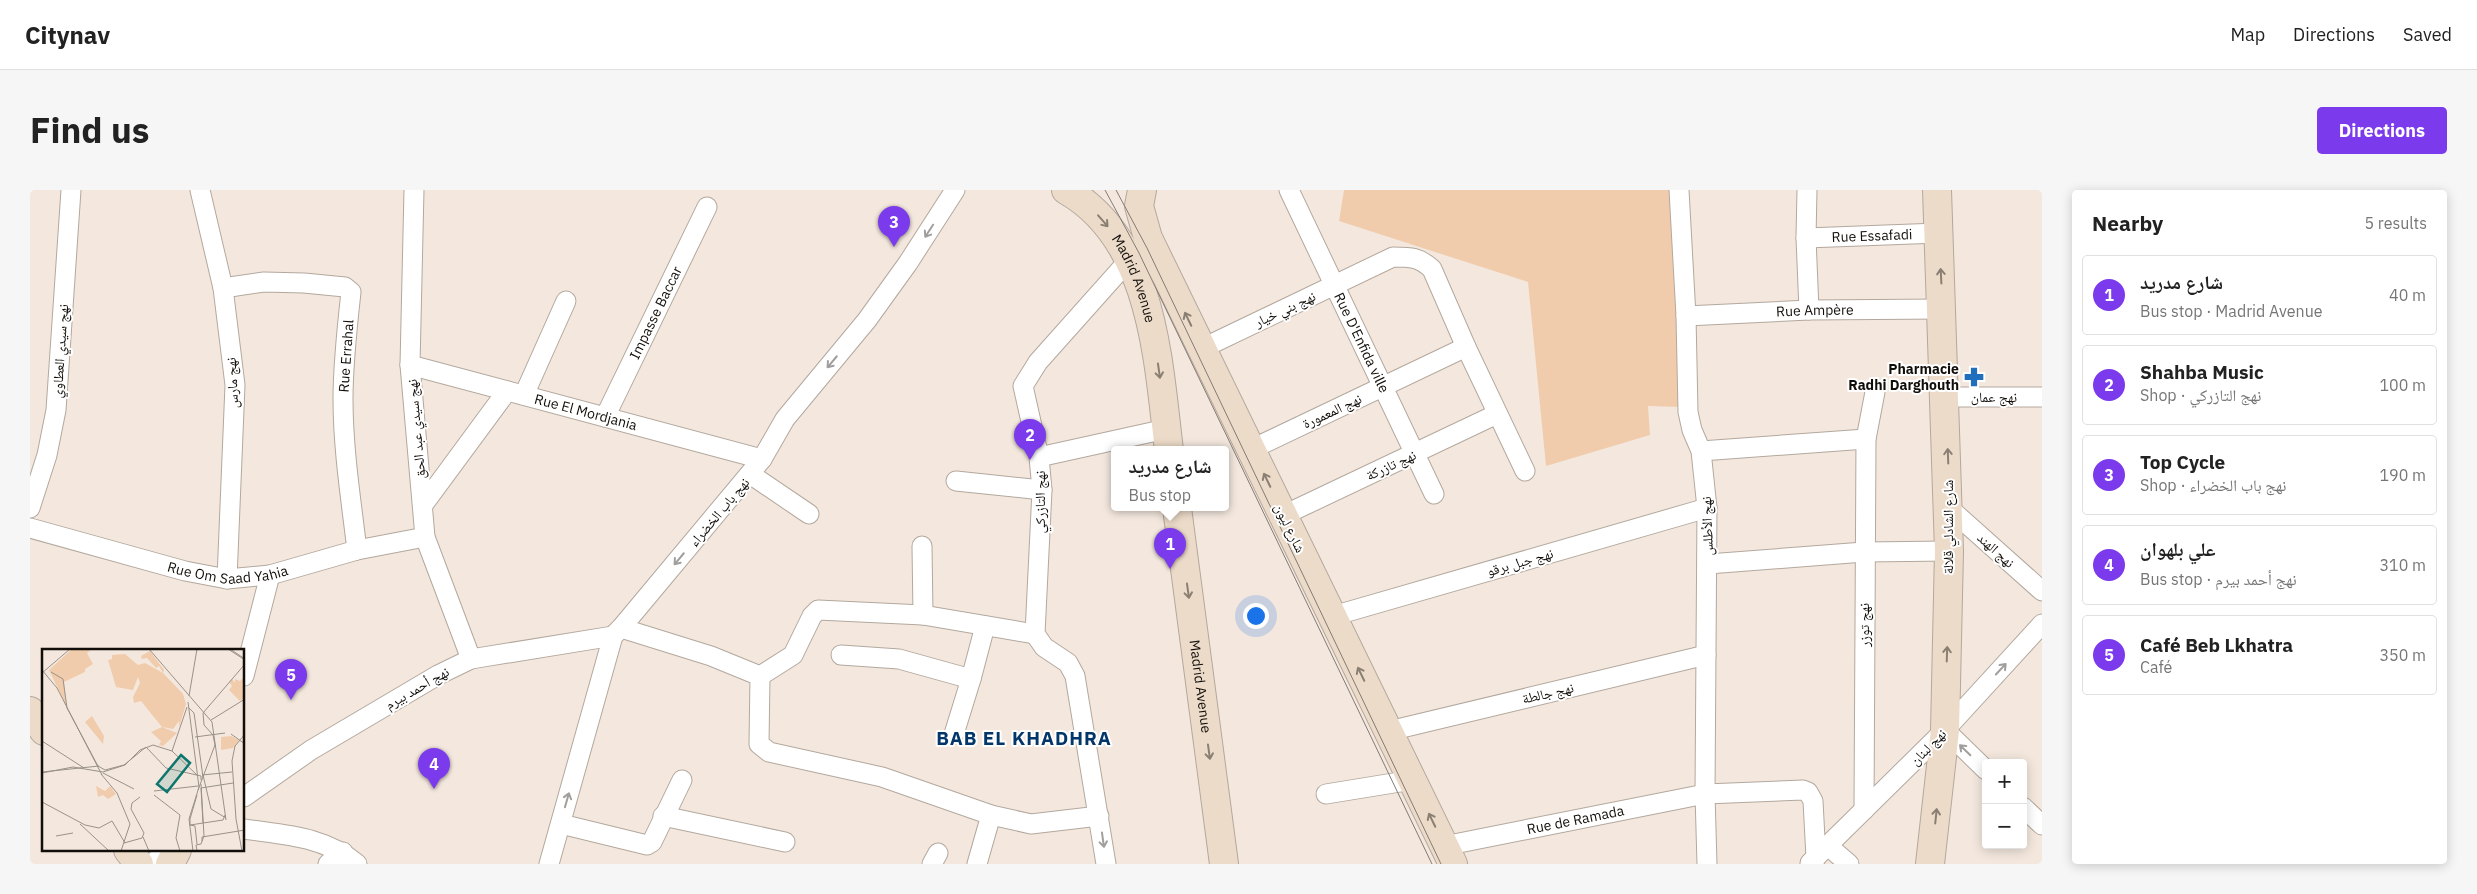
<!DOCTYPE html>
<html lang="en">
<head>
<meta charset="utf-8">
<style>
	:root { --surface:#fff; --page:#f6f6f6; --text:#222; --muted:#767676; --line:#e0e0e0; --accent:#7c3aed }
	body { margin:0; font-family:"IBM Plex Sans","Noto Naskh Arabic",sans-serif; background:var(--page); color:var(--text) }
	.controls { position:absolute; right:15px; bottom:15px; display:grid; overflow:hidden; border-radius:5px; box-shadow:0 2px 12px #0003 }
	.controls button { width:45px; height:45px; display:grid; place-items:center; padding:0; border:0; border-bottom:1px solid var(--line); background:var(--surface); color:var(--text); font:25px sans-serif }
	.you { position:absolute; left:1225px; top:425px; width:18px; height:18px; margin:-12px; border:4px solid #fff; border-radius:50%; background:#1a73e8; box-shadow:0 0 0 8px #1a73e833 }
	.badge { display:grid; place-items:center; width:32px; height:32px; border-radius:50%; background:var(--accent); color:#fff; font-size:16px; font-weight:700 }
	.pin { position:absolute; translate:-50% -41px; filter:drop-shadow(0 1px 2px #0008) }
	.pin::after { content:''; position:absolute; top:26px; width:18px; height:15px; background:inherit; clip-path:polygon(0 0,100% 0,50% 100%) }
	.popup { position:absolute; left:1081px; top:256px; width:118px; height:65px; box-sizing:border-box; display:grid; place-content:center; border-radius:5px; background:var(--surface); filter:drop-shadow(0 1px 4px #0005); font-size:16px; white-space:nowrap; color:var(--muted) }
	.popup b { font-size:19px; color:var(--text) }
	.popup::after { content:''; position:absolute; left:50%; top:100%; margin-left:-10px; border:10px solid transparent; border-top-color:var(--surface) }
	.list { margin:0; padding:0; list-style:none }
	h2 { display:flex; justify-content:space-between; align-items:center; height:65px; margin:0; padding:0 20px; font-size:21px }
	h2 small { font-size:16px; font-weight:400; color:var(--muted) }
	.list li { display:grid; grid-template-columns:32px 1fr auto; gap:15px; align-items:center; box-sizing:border-box; height:80px; margin:0 10px 10px; padding:0 10px; border:1px solid var(--line); border-radius:5px }
	.list b { display:block; font-size:19px; white-space:nowrap }
	.list p { margin:0; font-size:16px; white-space:nowrap; color:var(--muted) }
	.list em { font-size:16px; font-style:normal; color:var(--muted) }
	.map { position:relative; flex:none; width:2012px; height:674px; overflow:hidden; border-radius:5px }
	header { display:flex; align-items:center; gap:30px; box-sizing:border-box; height:70px; padding:0 25px; background:var(--surface); border-bottom:1px solid var(--line) }
	header strong { font-size:24px }
	nav { display:flex; gap:28px; margin-inline-start:auto; font-size:18px }
	.intro { display:flex; align-items:center; justify-content:space-between; box-sizing:border-box; height:120px; padding:0 30px }
	h1 { margin:0; font-size:35px }
	.button { padding:12px 22px; border-radius:5px; background:var(--accent); color:#fff; font-size:18px; font-weight:700 }
	main { display:flex; gap:30px; padding:0 30px }
	aside { flex:1; background:var(--surface); border-radius:5px; box-shadow:0 2px 12px #0003 }
	.map>svg:first-child { display:block }
</style>
</head>
<body>
<header>
<strong>Citynav</strong>
<nav><a>Map</a><a>Directions</a><a>Saved</a></nav>
</header>
<div class="intro"><h1>Find us</h1><a class="button">Directions</a></div>
<main>
<div class="map">
<svg width="2012" height="674" viewBox="0 0 2012 674">
	<rect width="100%" height="100%" fill="#f4e8de"/>
	<!-- green -->
	<path fill="#f0ccac" d="M1314 0H1643L1651 217 1618 216 1620 245 1516 276 1498 92 1309 31Z"/>
	<g fill="none" stroke-linecap="round" stroke-linejoin="round">
		<defs>
			<g id="street">
				<path d="M170 0 193 98 205 195 197 389"/>
				<path d="M384 0 380 175 395 347 441 469"/>
				<path id="s1" d="M1259 0 1404 304"/>
				<path d="M1649 0 1656 126 1658 222 1662 240 1671 261 1677 318 1675 604 1677 674"/>
				<path d="M1777 0 1776 48 1779 120"/>
				<path id="s2" d="M1776 48 1909 43"/>
				<path d="M193 98 234 92 274 93 315 97 321 102C317 138 313 173 313 209 313 259 321 310 327 360"/>
				<path id="s3" d="M1656 126 1779 120 1912 119"/>
				<path d="M1173 158 1363 67C1381 67 1389 67 1402 79L1436 157 1495 281"/>
				<path id="s4" d="M380 175 732 269"/>
				<path d="M494 205 536 111"/>
				<path d="M1915 207H2012"/>
				<path id="s5" d="M575 227 677 17"/>
				<path d="M1222 259 1436 157"/>
				<path d="M1671 261 1836 249"/>
				<path d="M1009 267 1136 239"/>
				<path d="M720 284 779 324"/>
				<path d="M926 291 1012 300"/>
				<path d="M393 315 477 201"/>
				<path d="M0 318 17 265 26 220 41 0"/>
				<path d="M1919 318 2012 401"/>
				<path d="M1254 325 1467 224"/>
				<path id="s6" d="M0 338 155 381 197 389 240 385 327 360 395 347"/>
				<path d="M892 356 893 425"/>
				<path d="M1678 374 1834 362 1919 361"/>
				<path d="M1303 426 1677 318"/>
				<path d="M591 438 681 466 730 486 729 554 739 562 852 587 961 625"/>
				<path d="M811 465 869 469 941 489"/>
				<path d="M214 486 240 385"/>
				<path d="M730 486 763 465 782 426 788 420 893 425 1005 444"/>
				<path d="M1915 540 1956 580"/>
				<path d="M1359 541 1676 465"/>
				<path d="M924 544 941 489 955 436"/>
				<path d="M1296 604 1382 590"/>
				<path d="M214 607 281 560 408 485 441 469 583 446"/>
				<path d="M1993 617 2012 635"/>
				<path d="M1834 620 1836 249 1845 202"/>
				<path d="M633 626 755 652"/>
				<path d="M531 634 617 655 622 652 652 590"/>
				<path d="M214 639C254 645 295 646 327 674"/>
				<path id="s7" d="M1414 656 1675 604 1773 600 1778 602 1783 611 1786 668"/>
				<path d="M1798 656 1819 674"/>
				<path d="M1780 673 1915 540 2012 434"/>
				<path d="M122 674 138 660"/>
				<path d="M298 674 313 662"/>
				<path d="M519 674 583 446 591 438 732 269 755 229 837 130 878 73 925 0"/>
				<path d="M902 674 908 663"/>
				<path d="M947 674 961 625 1001 634 1069 626"/>
				<path d="M1076 674 1045 486 1038 473 1014 457 1005 444 1012 300 1009 267 993 196 1008 172 1099 70"/>
			</g>
			<g id="secondary">
				<path id="s8" d="M1036 0C1124 50 1128 172 1139 260"/>
				<path d="M1112 0 1109 16 1118 48 1423 674"/>
				<path id="s9" d="M1147 318 1194 674"/>
				<path d="M0 521 14 541"/>
				<path d="M98 660 109 674"/>
				<path d="M140 674 147 660"/>
				<path d="M1900 674 1915 540 1919 361 1907 0"/>
			</g>
		</defs>
		<!-- street casing -->
		<use href="#street" stroke="#b3a89e" stroke-width="21"/>
		<!-- secondary casing -->
		<use href="#secondary" stroke="#b3a89e" stroke-width="30"/>
		<!-- street -->
		<use href="#street" stroke="#fff" stroke-width="19"/>
		<!-- secondary -->
		<use href="#secondary" stroke="#eddbc9" stroke-width="28"/>
		<!-- tram -->
		<g stroke="#827b74" stroke-width="1">
			<path d="M1075 0 1109 63 1402 674"/>
			<path d="M1086 0 1117 58 1411 674"/>
		</g>
	</g>
	<!-- one-way arrows -->
	<defs><path id="oneway-shaft" d="M-6 0H5M1.5-3L5.5 0L1.5 3" fill="none" stroke-width="1.6" stroke-linecap="round" stroke-linejoin="round" transform="scale(1.25)"/></defs>
	<g stroke="#8a7f73">
		<use href="#oneway-shaft" transform="translate(1073 31) rotate(49)"/>
		<use href="#oneway-shaft" transform="translate(1911 86) rotate(-93)"/>
		<use href="#oneway-shaft" transform="translate(1158 129) rotate(-116)"/>
		<use href="#oneway-shaft" transform="translate(1129 181) rotate(82)"/>
		<use href="#oneway-shaft" transform="translate(1918 266) rotate(-92)"/>
		<use href="#oneway-shaft" transform="translate(1237 290) rotate(-116)"/>
		<use href="#oneway-shaft" transform="translate(1158 401) rotate(82)"/>
		<use href="#oneway-shaft" transform="translate(1917 464) rotate(-88)"/>
		<use href="#oneway-shaft" transform="translate(1331 484) rotate(-116)"/>
		<use href="#oneway-shaft" transform="translate(1179 562) rotate(82)"/>
		<use href="#oneway-shaft" transform="translate(1906 626) rotate(-84)"/>
		<use href="#oneway-shaft" transform="translate(1402 630) rotate(-116)"/>
	</g>
	<g stroke="#a09f9d">
		<use href="#oneway-shaft" transform="translate(899 41) rotate(123)"/>
		<use href="#oneway-shaft" transform="translate(802 172) rotate(130)"/>
		<use href="#oneway-shaft" transform="translate(649 369) rotate(130)"/>
		<use href="#oneway-shaft" transform="translate(1971 479) rotate(-47)"/>
		<use href="#oneway-shaft" transform="translate(1935 560) rotate(-136)"/>
		<use href="#oneway-shaft" transform="translate(537 610) rotate(-74)"/>
		<use href="#oneway-shaft" transform="translate(1073 650) rotate(82)"/>
	</g>
	<!-- icons -->
	<defs>
		<symbol id="pharmacy-bare" viewBox="-9 -9 18 18"><path d="M-2-6h4v4h4v4h-4v4h-4v-4h-4v-4h4Z" fill="#216ebd" stroke="#fff" stroke-width="2.5" paint-order="stroke"/></symbol>
	</defs>
	<g fill-rule="evenodd">
		<use href="#pharmacy-bare" x="1930" y="173" width="28" height="28"/>
	</g>
	<g text-anchor="middle" stroke-width="4" stroke-linejoin="round" paint-order="stroke">
		<!-- street labels -->
		<g font-size="14" fill="#110e0a" stroke="#fff">
			<text dy="5" stroke="none"><textPath href="#s2" startOffset="66">Rue Essafadi</textPath></text>
			<text dy="5" stroke="none"><textPath href="#s8" startOffset="115">Madrid Avenue</textPath></text>
			<text transform="translate(1255 119) rotate(-25)" y="5">نهج بني خيار</text>
			<text dy="5" stroke="none"><textPath href="#s3" startOffset="129">Rue Ampère</textPath></text>
			<text dy="5" stroke="none"><textPath href="#s5" startOffset="116">Impasse Baccar</textPath></text>
			<text dy="5" stroke="none"><textPath href="#s1" startOffset="169">Rue D'Enfida ville</textPath></text>
			<text transform="translate(30 161) rotate(-86)" y="5">نهج سيدي العطاوي</text>
			<text transform="translate(316 166) rotate(-86)" y="5">Rue Errahal</text>
			<text transform="translate(202 193) rotate(-93)" y="5">نهج مارس</text>
			<text x="1964" y="212">نهج عمان</text>
			<text transform="translate(1302 221) rotate(-25)" y="5">نهج المعمورة</text>
			<text dy="5" stroke="none"><textPath href="#s4" startOffset="182">Rue El Mordjania</textPath></text>
			<text transform="translate(386 239) rotate(-95)" y="5">نهج سيدي عبد الحق</text>
			<text transform="translate(1361 275) rotate(-25)" y="5">نهج تازركة</text>
			<text transform="translate(1010 312) rotate(-90)" y="5">نهج التازركي</text>
			<text transform="translate(689 322) rotate(-50)" y="5">نهج باب الخضراء</text>
			<text transform="translate(1677 336) rotate(-92)" y="5">نهج الأطلس</text>
			<text transform="translate(1918 337) rotate(-90)" y="5">شارع الشادلي قلالة</text>
			<text transform="translate(1260 338) rotate(64)" y="5">شارع ليون</text>
			<text transform="translate(1966 360) rotate(42)" y="5">نهج الهند</text>
			<text transform="translate(1490 372) rotate(-16)" y="5">نهج جبل برقو</text>
			<text dy="5" stroke="none"><textPath href="#s6" startOffset="204">Rue Om Saad Yahia</textPath></text>
			<text transform="translate(1834 435) rotate(-90)" y="5">نهج توزر</text>
			<text dy="5" stroke="none"><textPath href="#s9" startOffset="180">Madrid Avenue</textPath></text>
			<text transform="translate(387 498) rotate(-30)" y="5">نهج أحمد بيرم</text>
			<text transform="translate(1518 503) rotate(-13)" y="5">نهج جالطة</text>
			<text transform="translate(1898 557) rotate(-45)" y="5">نهج لبنان</text>
			<text dy="5" stroke="none"><textPath href="#s7" startOffset="134">Rue de Ramada</textPath></text>
		</g>
		<!-- poi labels -->
		<g font-size="14" font-weight="bold" fill="#110e0a" stroke="#fff" text-anchor="end">
			<text x="1929" y="184">Pharmacie<tspan x="1929" dy="16">Radhi Darghouth</tspan></text>
		</g>
		<!-- district labels -->
		<g font-size="19" font-weight="bold" letter-spacing="1" fill="#043769" stroke="#fff">
			<text x="994" y="555">BAB EL KHADHRA</text>
		</g>
	</g>
	<!-- overview -->
	<g transform="translate(12 459)">
		<rect width="202" height="202" fill="#f4e8de"/>
		<path d="M30 0H50L45 4 51 15 43 20V23L22 33 25 59 7 21ZM108 2 122 21 121 24 117 17 114 19 105 9 100 10 99 7ZM83 5 96 16 103 14 121 24 141 45 144 55 137 78V72L131 80 120 78 99 52 92 54 91 48 98 34 96 28 91 41 74 38 66 11 70 10V6ZM202 28V49L198 52 187 41 190 37 187 33 190 30 193 34V30L198 32ZM50 67 62 87 61 95 43 73ZM120 78 135 84 121 97 117 96 119 92 109 83ZM189 87 197 91 191 99 179 101V88ZM54 137 63 142 68 137 74 145 66 150 61 146 56 148Z" fill="#f0ccac"/>
		<path fill="none" stroke="#999189" stroke-width="1" d="M107 0 170 73 184 171M186 0 203 11M188 0 203 10M0 21 15 39 60 126M9 23 21 30 25 59 56 117 63 121 82 116 104 98 124 119 159 127V131M0 24 28 0M147 47 155 0M146 53 157 138 147 170 151 202M147 59 152 64 161 128M169 71 203 50M189 85 203 95M153 88 183 84M0 92 42 119M130 102 145 58M0 123 57 117M0 124 31 118 61 123 83 116 98 101 111 96 130 102 155 126M61 124 92 140M59 125 75 144 88 175 79 202M160 126 190 123M161 126 169 160 184 169M156 141 173 96 171 86 162 76 161 64 203 15M112 142 156 137M112 146 138 166 134 189 138 202M155 146 148 170V176L153 177 155 195M98 148 90 154 89 160 102 184 100 189M0 153 43 176 57 179M161 174 159 139 191 134M38 175 67 202M148 176 181 171 183 166M57 179 70 172 83 194M14 187 31 184M101 188 107 202M160 192V188L203 181M82 194 100 189M155 202 154 196 159 195 162 187 159 135M200 202 194 170 190 112 193 97 203 85"/>
		<path fill="#0f766e" fill-opacity="0.15" stroke="#0f766e" stroke-width="2.5" d="M139 106 148 114 125 143 115 135Z"/>
		<rect width="202" height="202" fill="none" stroke="#110e0a" stroke-width="2.5"/>
	</g>
</svg>
<div class="controls">
<button>+</button>
<button>−</button>
</div>
<div class="you"></div>
<div class="pin badge" style="left:1140px;top:379px">1</div>
<div class="popup"><b>شارع مدريد</b>Bus stop</div>
<div class="pin badge" style="left:1000px;top:270px">2</div>
<div class="pin badge" style="left:864px;top:57px">3</div>
<div class="pin badge" style="left:404px;top:599px">4</div>
<div class="pin badge" style="left:261px;top:510px">5</div>
</div>
<aside>
<h2>Nearby<small>5 results</small></h2>
<ul class="list">
<li><span class="badge">1</span><div><b>شارع مدريد</b><p>Bus stop · Madrid Avenue</p></div><em>40 m</em></li>
<li><span class="badge">2</span><div><b>Shahba Music</b><p>Shop · نهج التازركي</p></div><em>100 m</em></li>
<li><span class="badge">3</span><div><b>Top Cycle</b><p>Shop · نهج باب الخضراء</p></div><em>190 m</em></li>
<li><span class="badge">4</span><div><b>علي بلهوان</b><p>Bus stop · نهج أحمد بيرم</p></div><em>310 m</em></li>
<li><span class="badge">5</span><div><b>Café Beb Lkhatra</b><p>Café</p></div><em>350 m</em></li>
</ul>
</aside>
</main>
</body>
</html>
